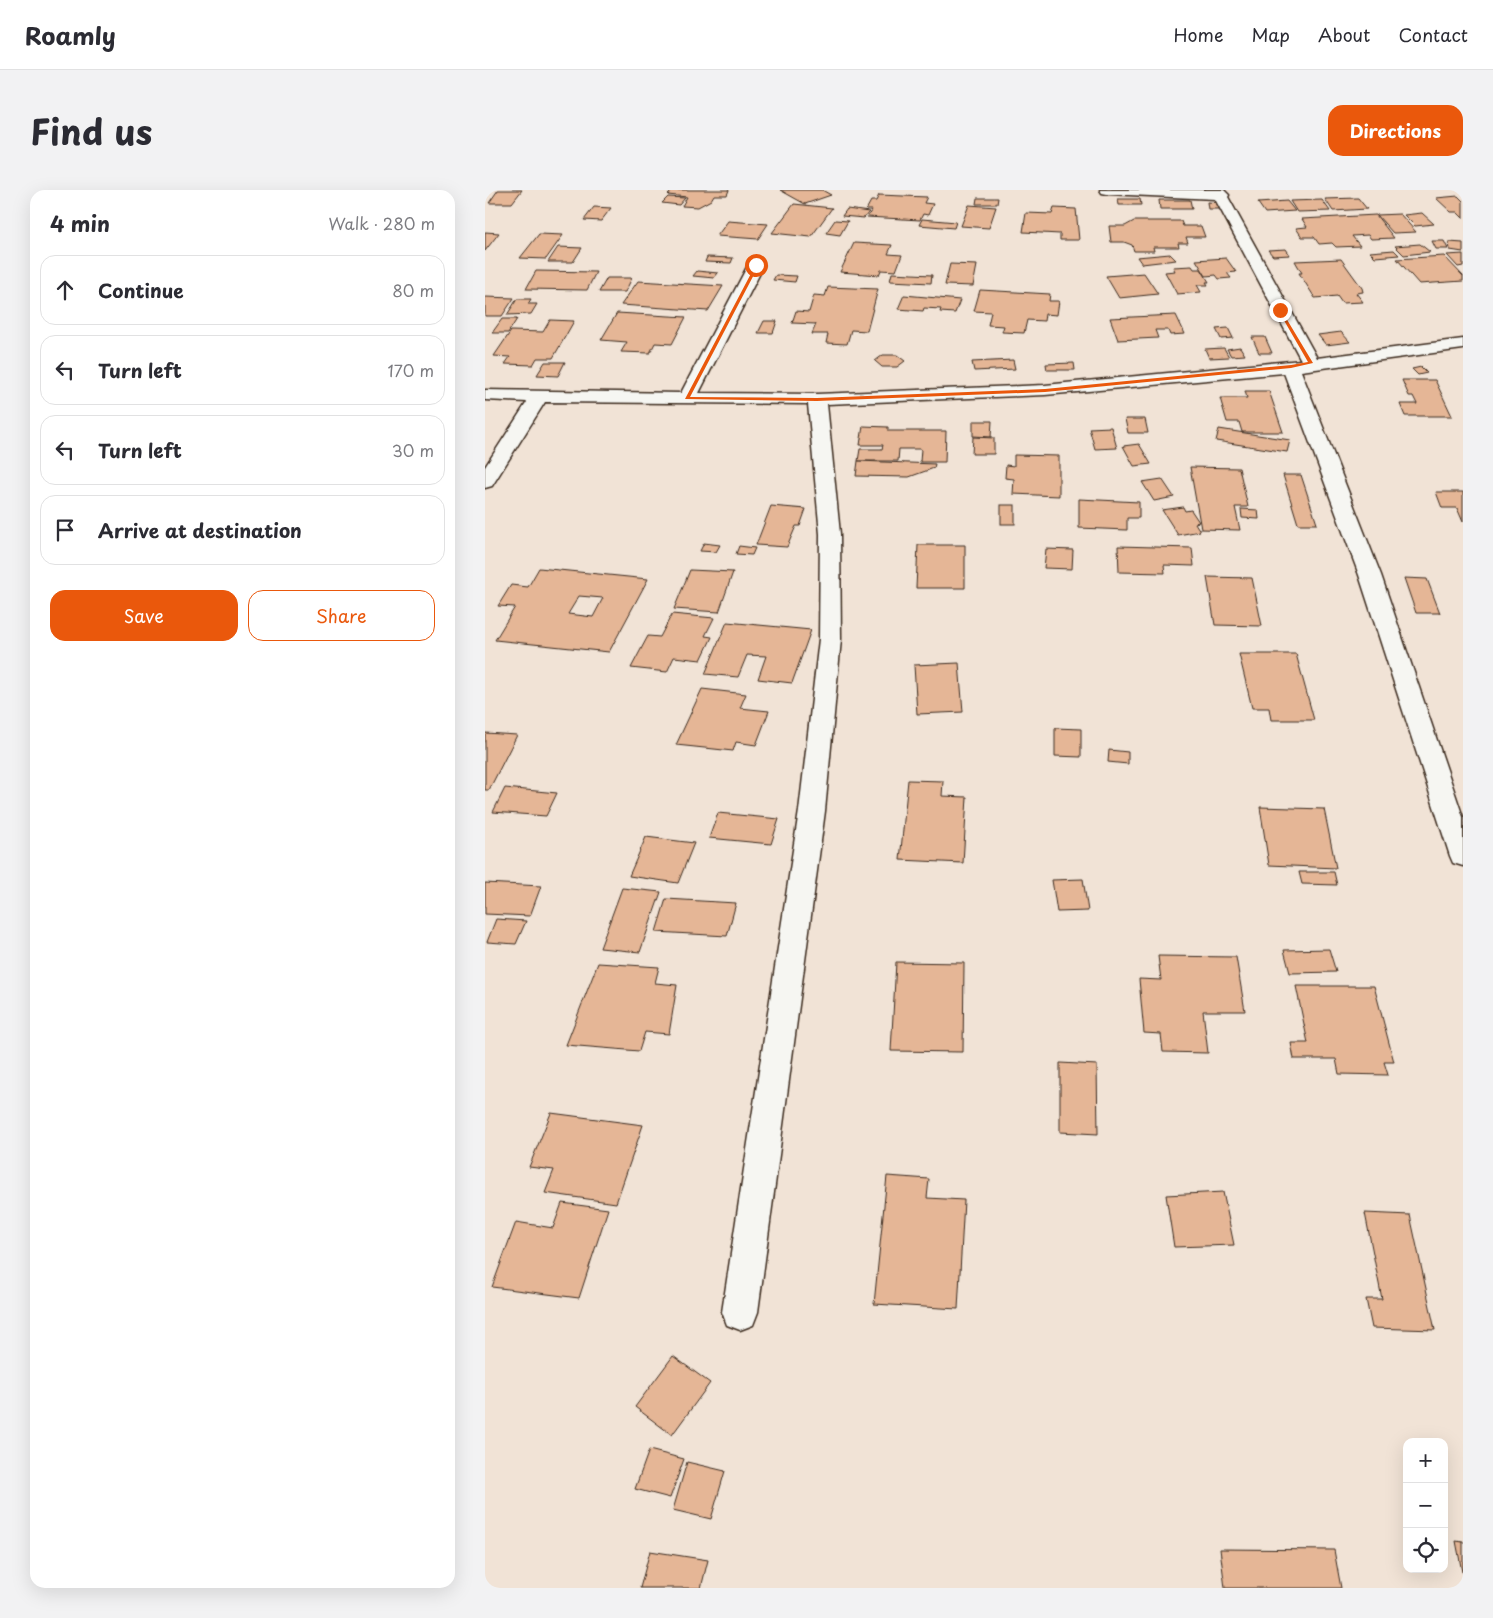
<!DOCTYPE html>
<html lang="en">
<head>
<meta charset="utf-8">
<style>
	:root { --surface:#fff; --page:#f2f2f3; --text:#2b2b33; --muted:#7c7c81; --line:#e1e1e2; --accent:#ea580c }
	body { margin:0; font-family:"Playpen Sans",sans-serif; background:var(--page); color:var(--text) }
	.controls { position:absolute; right:15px; bottom:15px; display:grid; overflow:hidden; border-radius:10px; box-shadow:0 5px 20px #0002 }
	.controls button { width:45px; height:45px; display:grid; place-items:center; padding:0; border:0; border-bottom:1px solid var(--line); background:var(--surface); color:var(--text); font:25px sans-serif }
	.stop { position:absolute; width:15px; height:15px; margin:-11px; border:4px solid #ea580c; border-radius:50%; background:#fff }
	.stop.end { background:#ea580c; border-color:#fff; box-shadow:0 1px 5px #0008 }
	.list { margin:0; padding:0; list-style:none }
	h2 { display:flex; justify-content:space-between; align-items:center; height:65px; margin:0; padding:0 20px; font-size:21px }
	h2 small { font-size:16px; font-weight:400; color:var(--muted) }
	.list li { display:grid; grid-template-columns:32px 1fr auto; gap:15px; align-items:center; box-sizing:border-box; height:70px; margin:0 10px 10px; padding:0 10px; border:1px solid var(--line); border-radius:15px }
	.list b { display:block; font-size:19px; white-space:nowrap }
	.list em { font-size:16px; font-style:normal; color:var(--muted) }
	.actions { display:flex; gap:10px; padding:15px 20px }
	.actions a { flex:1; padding:11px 0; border:1px solid var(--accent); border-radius:15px; text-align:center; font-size:18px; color:var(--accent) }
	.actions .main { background:var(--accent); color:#fff }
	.icon { flex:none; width:28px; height:28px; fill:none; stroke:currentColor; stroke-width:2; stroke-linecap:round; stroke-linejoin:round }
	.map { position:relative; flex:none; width:978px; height:1398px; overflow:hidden; border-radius:15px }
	header { display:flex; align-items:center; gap:30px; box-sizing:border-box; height:70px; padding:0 25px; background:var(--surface); border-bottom:1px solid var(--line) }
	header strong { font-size:24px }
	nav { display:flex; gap:28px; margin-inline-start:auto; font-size:18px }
	.intro { display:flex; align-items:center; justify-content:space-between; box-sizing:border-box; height:120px; padding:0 30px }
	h1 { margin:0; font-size:35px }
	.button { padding:12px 22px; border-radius:15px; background:var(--accent); color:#fff; font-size:18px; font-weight:700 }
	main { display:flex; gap:30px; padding:0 30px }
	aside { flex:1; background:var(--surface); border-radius:15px; box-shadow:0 5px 20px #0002 }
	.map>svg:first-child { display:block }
</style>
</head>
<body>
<header>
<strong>Roamly</strong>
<nav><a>Home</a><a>Map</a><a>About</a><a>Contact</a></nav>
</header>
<div class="intro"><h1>Find us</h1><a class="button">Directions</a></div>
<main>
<aside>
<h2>4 min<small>Walk · 280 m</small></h2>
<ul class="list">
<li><svg class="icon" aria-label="ahead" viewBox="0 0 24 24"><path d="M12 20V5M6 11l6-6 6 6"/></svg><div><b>Continue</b></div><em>80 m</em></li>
<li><svg class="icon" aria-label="left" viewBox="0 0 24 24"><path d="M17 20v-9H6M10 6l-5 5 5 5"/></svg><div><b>Turn left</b></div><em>170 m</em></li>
<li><svg class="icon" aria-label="left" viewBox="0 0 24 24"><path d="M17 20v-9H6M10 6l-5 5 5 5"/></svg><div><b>Turn left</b></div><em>30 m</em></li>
<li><svg class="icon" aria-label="arrive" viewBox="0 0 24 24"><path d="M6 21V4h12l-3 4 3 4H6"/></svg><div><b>Arrive at destination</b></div></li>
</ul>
<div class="actions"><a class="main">Save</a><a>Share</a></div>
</aside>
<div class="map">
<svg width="978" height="1398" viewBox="0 0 978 1398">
	<rect width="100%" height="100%" fill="#f1e3d6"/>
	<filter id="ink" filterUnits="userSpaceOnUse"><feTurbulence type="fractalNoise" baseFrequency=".02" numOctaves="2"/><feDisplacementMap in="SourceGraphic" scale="10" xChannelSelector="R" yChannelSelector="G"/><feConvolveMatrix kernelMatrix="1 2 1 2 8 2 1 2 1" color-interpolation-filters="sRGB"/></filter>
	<g filter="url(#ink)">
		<!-- building -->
		<g fill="#e5b696" stroke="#3b2a1e" fill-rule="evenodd">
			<path d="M13 0H37L27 13H4Z"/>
			<path d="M188 0H244L242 5H229L226 10 213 17 197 16 202 7 183 5Z"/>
			<path d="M295 0H337L346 5 320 14Z"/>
			<path d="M394 5 442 7 439 13 448 14 443 25 438 24 435 30 382 27 387 20H381L386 11H391Z"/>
			<path d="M973 6 978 11V28L972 22H966L951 8Z"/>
			<path d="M183 7 200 8 194 15 177 13Z"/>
			<path d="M492 8H513L512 14H491Z"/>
			<path d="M873 8 882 19 848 21 840 9Z"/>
			<path d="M633 9H655L656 15H634Z"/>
			<path d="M674 10H705L707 19H675Z"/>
			<path d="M837 10 845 21 812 22 805 11Z"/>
			<path d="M802 11 810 21 780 23 773 13Z"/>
			<path d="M722 12 738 13 739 19H723Z"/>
			<path d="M309 14 347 18 326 47 287 43Z"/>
			<path d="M484 15 511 17 504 38 476 36Z"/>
			<path d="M109 17 126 18 116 31 99 30Z"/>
			<path d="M569 18 591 19 594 50H575V44L538 42 541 23 567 24Z"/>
			<path d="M362 19 384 22 379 28 357 26Z"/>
			<path d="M937 23 949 34 930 36 919 25Z"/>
			<path d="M915 24 931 42 908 43 892 25Z"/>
			<path d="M891 25 909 48 886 49 883 45 867 46 875 56 851 57 847 53 834 54 829 47H817L811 38 822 37 817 29Z"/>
			<path d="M437 29 471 32 469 38 434 35Z"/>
			<path d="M350 30 363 31 355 45 341 43Z"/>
			<path d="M243 31 283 34 273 49 232 46Z"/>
			<path d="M649 31H696L698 36H716L720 47H701L703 53H693L694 57H668L669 61H649L647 55 639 52H626L624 36H640Z"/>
			<path d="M0 42 14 43 0 61Z"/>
			<path d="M54 44 78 45 61 69 35 68Z"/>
			<path d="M947 51H959L963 59H951Z"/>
			<path d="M964 52 978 53V62L965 60Z"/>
			<path d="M369 53 407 55 403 64 417 65 411 81 396 80 394 85 355 82Z"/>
			<path d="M935 54 945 62 919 65 910 56Z"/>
			<path d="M73 57 97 58 88 72H63Z"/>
			<path d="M801 59 805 65 788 66 783 60Z"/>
			<path d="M909 60 914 65 890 67 885 62Z"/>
			<path d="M685 64 691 70 657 74 652 67Z"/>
			<path d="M978 64V76L973 77 962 65Z"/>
			<path d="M959 66 978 86V91L934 94 912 69Z"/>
			<path d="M222 67 248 68 246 73 220 72Z"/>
			<path d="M741 68 751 82 742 83 746 88 734 89 731 85 721 86 711 70Z"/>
			<path d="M856 69 877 98 878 102 871 103 878 112 857 113 852 106 830 108 814 83H817L810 71Z"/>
			<path d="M465 74 492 75 488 96 460 95Z"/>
			<path d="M707 76 709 79H716L724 92H721L723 95H712L716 102 692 104 680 82 690 81 688 77Z"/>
			<path d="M51 81 111 82 102 100 41 99Z"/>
			<path d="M212 81 233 83 229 88 208 86Z"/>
			<path d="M407 83 447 85 446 93 405 91Z"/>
			<path d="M659 83 673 104 634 108 621 86Z"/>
			<path d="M291 85 312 86 310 92 288 90Z"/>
			<path d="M122 88H147L140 102H114Z"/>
			<path d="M153 91 238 96 223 121 136 115Z"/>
			<path d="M343 97 393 99 382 141 366 140 362 154 341 153 343 144H327L331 134 307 133 311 121 324 122 329 105 340 106Z"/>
			<path d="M495 100 565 104 564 111H574L572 125 560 124 559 131 542 130 539 143 517 142 519 136 503 135 506 122 489 121Z"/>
			<path d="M419 105 475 110 470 123 455 122 456 119 439 118 438 121 413 119Z"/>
			<path d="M0 107 29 108 17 126H0Z"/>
			<path d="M32 109H46L43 114H52L46 124 22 125Z"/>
			<path d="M132 123 201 127 187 154 170 153 165 163 136 162 142 152 116 150Z"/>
			<path d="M691 125 700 144 685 145 683 140H670L673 148 633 150 625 128Z"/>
			<path d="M17 129H32L23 143H7Z"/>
			<path d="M65 130 89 131 68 168H52L48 175 20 174 25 167 9 166 26 141 58 142Z"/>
			<path d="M279 131H292L288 143H273Z"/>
			<path d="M743 138 748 148 736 149 731 139Z"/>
			<path d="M856 142 865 152 841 155 833 145Z"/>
			<path d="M767 147H780L787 163H774Z"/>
			<path d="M755 157 760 165 746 166 742 159Z"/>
			<path d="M739 158 744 167 724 168 720 159Z"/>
			<path d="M398 165H412L420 171 412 177H397L390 171Z"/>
			<path d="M528 170 530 179 489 181 487 172Z"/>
			<path d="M60 172H80L73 186 52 185Z"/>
			<path d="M589 173 590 180H562L561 174Z"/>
			<path d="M936 177 942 183 933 185 927 179Z"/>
			<path d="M917 190H950L967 226H920L915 214H932L928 206H924Z"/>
			<path d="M760 201H784L798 242H757L754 232H742L735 208H762Z"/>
			<path d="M640 229H660L663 243H643Z"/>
			<path d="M488 231H507L506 247 488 246Z"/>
			<path d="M378 236 403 237V241H461L460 272H435L436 259H414L413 271H373L375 259H397L398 255H375Z"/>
			<path d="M626 237 632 258 610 259 604 238Z"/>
			<path d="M734 239 805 250 802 262 731 251Z"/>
			<path d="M488 247 509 248V264H487Z"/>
			<path d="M654 254 666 274 649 276 638 256Z"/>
			<path d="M529 265 574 266V306L528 304 529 289 520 288 521 275 529 276Z"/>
			<path d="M373 271 450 274 449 278 424 287 371 286Z"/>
			<path d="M705 277 754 278 763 317H750L755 340 716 339Z"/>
			<path d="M798 285H816L832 334H813Z"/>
			<path d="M677 289 689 307 669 311 657 292Z"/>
			<path d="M951 302H978V332L972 318H957Z"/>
			<path d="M594 309 654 312V328H642V340L594 338Z"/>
			<rect x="516" y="315" width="14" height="19"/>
			<path d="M286 316 321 319 315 336H311L302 357 271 355Z"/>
			<path d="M698 317 700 321 706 320 714 332 710 333 715 341 693 345 677 320Z"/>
			<path d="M756 319 773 320 774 329 757 328Z"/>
			<path d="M219 353 235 355 231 362 215 361Z"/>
			<path d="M433 355H480V398H431Z"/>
			<path d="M254 356 270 358 267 365 251 364Z"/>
			<path d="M633 356 707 358 709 376 679 375 680 383 634 382Z"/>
			<path d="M561 359 588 360 587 379 559 378Z"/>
			<path d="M54 378 163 389 124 462 10 450 30 417 13 416 26 395 43 397ZM94 406 118 408 108 427 83 424Z"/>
			<path d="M205 380 248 382 234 422 189 419Z"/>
			<path d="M722 387 767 388 777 436 730 435Z"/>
			<path d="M919 388 942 389 955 423H931Z"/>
			<path d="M187 424 229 428 220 446 227 447 216 470 189 467 182 482 146 478 163 446 175 447Z"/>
			<path d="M242 432 326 440 307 493 273 489 281 466 262 465 253 487 220 484Z"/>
			<path d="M754 464H811L829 530H786L784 518H767Z"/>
			<path d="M474 473 478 522 432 524 429 475Z"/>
			<path d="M217 499 261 504 255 518 284 521 271 555 251 552 248 561 191 555Z"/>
			<path d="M570 538 596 539V567L570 566Z"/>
			<path d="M0 543 32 545 4 600H0Z"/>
			<path d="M624 560 643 562V574L623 572Z"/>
			<path d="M423 590 458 591 457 606 482 607 478 673 415 670Z"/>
			<path d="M20 598 72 603 61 626 8 622Z"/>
			<path d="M775 617 839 619 851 678 784 675Z"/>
			<path d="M233 623 294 629 286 654 224 648Z"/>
			<path d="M161 647 209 653 193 693 144 686Z"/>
			<path d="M814 682H849L852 695 817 694Z"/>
			<path d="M598 689 603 721 572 722 567 690Z"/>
			<path d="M0 693 56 696 45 726 0 724Z"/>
			<path d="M137 698 176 702 155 762 115 758Z"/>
			<path d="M181 709 251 713 242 746 171 742Z"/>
			<path d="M11 729 41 731 31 754 2 752Z"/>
			<path d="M844 759 851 782 805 783 799 760Z"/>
			<path d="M673 766 751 767 760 821H718L723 863 678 862 676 844 659 843 654 789 676 790Z"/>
			<path d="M411 772 479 773 478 862 406 861Z"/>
			<path d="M113 773 174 777 170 793 192 795 184 844 160 842 154 861 81 855Z"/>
			<path d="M811 796H889L909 872H899L903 885 854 884 851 869H809L806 853H823Z"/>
			<path d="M575 873 612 875 613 944 575 942Z"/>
			<path d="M66 923 158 935 131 1013 60 1003 69 980 44 977Z"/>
			<path d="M402 986 444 989 442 1008 479 1010 473 1119 389 1114Z"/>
			<path d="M738 1002 749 1055 689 1057 681 1005Z"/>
			<path d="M77 1013 123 1019 94 1108 7 1097 31 1032 68 1038Z"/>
			<path d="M880 1023 925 1025 950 1140 887 1138 881 1109H897Z"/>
			<path d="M188 1166 225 1193 187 1245 150 1217Z"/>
			<path d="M164 1260 199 1269 185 1308 150 1299Z"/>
			<path d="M202 1272 240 1281 226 1329 188 1320Z"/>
			<path d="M971 1351 978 1352V1382H977Z"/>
			<path d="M735 1359 849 1360 856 1398H740Z"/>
			<path d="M165 1361 223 1370 216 1398H155Z"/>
		</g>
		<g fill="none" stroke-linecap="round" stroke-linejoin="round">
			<defs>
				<path id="minor" d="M615 0H739L744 5 743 7 832 168 978 149V159L816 181 896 385 978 627V676L968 673 965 666 874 385 799 183 560 205 342 214 355 344 356 449 340 621 273 1122 268 1135 255 1140 242 1135 237 1122 314 621 334 449 335 344 323 214 60 212 7 296 0 298V277L42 212 0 210V200L196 203 263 75 265 72H277L279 75 214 203 332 204 560 195 816 170 730 9 622 4 617 3Z"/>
			</defs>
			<!-- minor casing -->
			<use href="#minor" stroke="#3b2a1e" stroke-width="3"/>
			<!-- minor -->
			<use href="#minor" fill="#f6f6f2" fill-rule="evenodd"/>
		</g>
	</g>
	<!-- route -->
	<path fill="#ea580c" d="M271 74 274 75 205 207 332 208 560 199 806 175 823 172 793 120 795 118 828 173 806 178 560 202 332 211 200 209Z"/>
</svg>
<div class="controls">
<button>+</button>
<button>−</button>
<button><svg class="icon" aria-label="locate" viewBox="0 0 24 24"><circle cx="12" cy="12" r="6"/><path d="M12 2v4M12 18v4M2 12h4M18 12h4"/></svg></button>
</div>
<div class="stop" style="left:271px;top:75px"></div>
<div class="stop end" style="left:795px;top:120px"></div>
</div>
</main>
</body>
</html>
